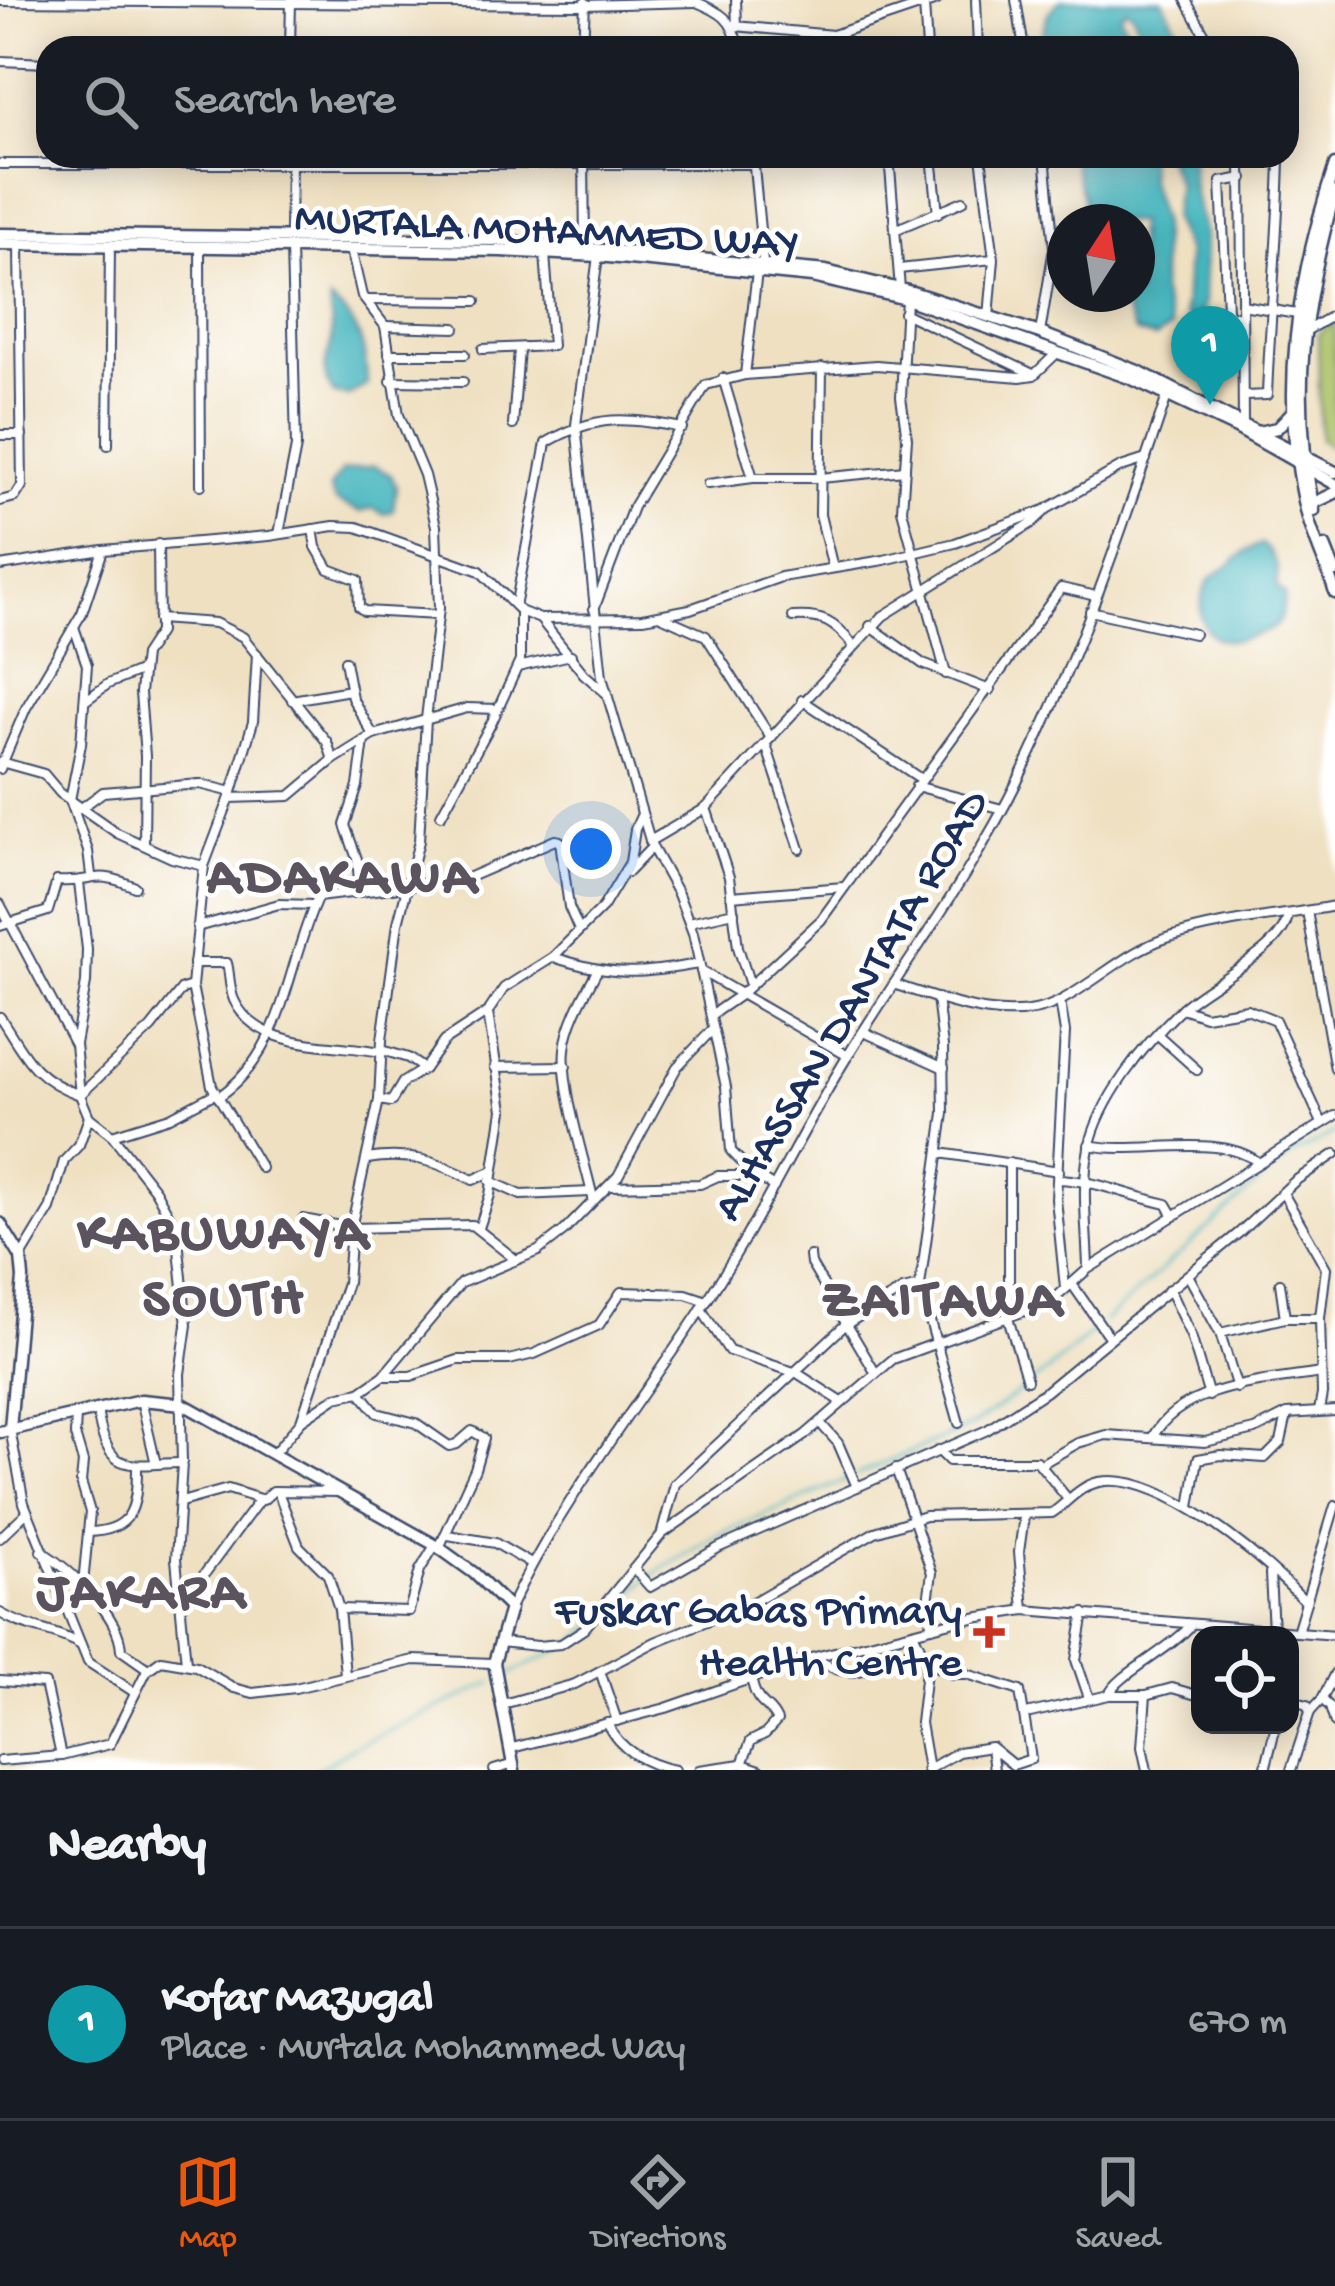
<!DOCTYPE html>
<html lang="en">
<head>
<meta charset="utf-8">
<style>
	:root { --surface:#171b24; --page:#242831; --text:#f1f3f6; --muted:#9ea1a6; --line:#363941; --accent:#ea580c }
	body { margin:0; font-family:"Gochi Hand",sans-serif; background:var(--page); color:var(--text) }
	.controls { position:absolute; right:36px; bottom:36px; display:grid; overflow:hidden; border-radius:24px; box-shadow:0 6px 30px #0003 }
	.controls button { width:108px; height:108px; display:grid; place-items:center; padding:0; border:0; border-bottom:3px solid var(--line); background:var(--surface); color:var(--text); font:60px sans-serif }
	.compass { position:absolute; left:1047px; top:204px; width:108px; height:108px; border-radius:50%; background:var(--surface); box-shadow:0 6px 30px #0003; rotate:12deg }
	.you { position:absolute; left:591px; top:849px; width:42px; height:42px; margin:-30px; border:9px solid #fff; border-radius:50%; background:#1a73e8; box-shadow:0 0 0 18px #1a73e833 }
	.badge { display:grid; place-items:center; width:78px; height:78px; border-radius:50%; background:var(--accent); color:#fff; font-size:39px; font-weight:700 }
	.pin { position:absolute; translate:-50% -99px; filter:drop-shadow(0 3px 6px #0008) }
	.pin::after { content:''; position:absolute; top:63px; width:42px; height:36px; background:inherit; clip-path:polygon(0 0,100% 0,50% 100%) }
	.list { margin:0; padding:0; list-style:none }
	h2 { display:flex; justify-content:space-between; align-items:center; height:156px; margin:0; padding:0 48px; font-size:51px }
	h2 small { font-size:39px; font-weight:400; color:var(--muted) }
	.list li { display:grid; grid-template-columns:78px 1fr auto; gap:36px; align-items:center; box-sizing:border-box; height:192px; padding:0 48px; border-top:3px solid var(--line) }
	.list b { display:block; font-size:45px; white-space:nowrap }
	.list p { margin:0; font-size:39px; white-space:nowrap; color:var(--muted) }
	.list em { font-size:39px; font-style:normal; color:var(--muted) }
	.icon { flex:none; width:66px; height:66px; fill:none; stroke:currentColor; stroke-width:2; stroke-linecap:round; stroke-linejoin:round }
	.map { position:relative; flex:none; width:1335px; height:1770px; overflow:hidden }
	.search { position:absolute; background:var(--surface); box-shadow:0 6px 30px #0003; left:36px; right:36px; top:36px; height:132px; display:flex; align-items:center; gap:30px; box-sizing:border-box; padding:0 42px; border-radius:36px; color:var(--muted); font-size:45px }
	.sheet { height:348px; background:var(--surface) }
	nav { display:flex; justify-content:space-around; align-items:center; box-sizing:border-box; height:168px; border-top:3px solid var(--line); background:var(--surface); font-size:33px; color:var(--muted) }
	nav a { display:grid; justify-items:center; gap:6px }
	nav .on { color:var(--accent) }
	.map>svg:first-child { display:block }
</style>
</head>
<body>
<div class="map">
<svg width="1335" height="1770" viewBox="0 0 1335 1770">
	<rect width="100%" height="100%" fill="#fff"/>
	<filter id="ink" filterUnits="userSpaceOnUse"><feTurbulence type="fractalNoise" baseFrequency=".00833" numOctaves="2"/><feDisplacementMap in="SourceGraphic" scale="24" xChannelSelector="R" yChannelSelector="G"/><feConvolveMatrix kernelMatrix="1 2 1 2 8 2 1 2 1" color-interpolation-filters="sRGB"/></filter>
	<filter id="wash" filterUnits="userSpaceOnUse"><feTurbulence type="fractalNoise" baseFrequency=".004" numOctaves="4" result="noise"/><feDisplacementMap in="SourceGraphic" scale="48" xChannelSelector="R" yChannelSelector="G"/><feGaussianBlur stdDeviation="2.7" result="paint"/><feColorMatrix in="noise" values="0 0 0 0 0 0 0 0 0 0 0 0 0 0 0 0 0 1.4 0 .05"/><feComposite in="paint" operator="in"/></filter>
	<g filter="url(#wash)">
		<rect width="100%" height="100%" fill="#efe0c1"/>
		<!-- green -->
		<path fill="#abc165" stroke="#637862" stroke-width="3" d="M1335 320V449L1320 440 1318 334Z"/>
		<!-- water -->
		<g fill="#45b5bd" stroke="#30728e" stroke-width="3">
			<path d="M1061 0H1163L1177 28 1179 48H1145L1134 15 1127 8 1120 15 1136 48H1057L1042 36 1048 13Z"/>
			<path d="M1080 156H1148L1149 180 1161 221V291L1171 328 1155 338 1135 332 1125 310V294H1137V222H1083L1084 201 1073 163Z"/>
			<path d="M1166 156H1191L1193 191 1205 234 1204 304 1195 332 1184 312 1187 253 1172 219 1177 184Z"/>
			<path d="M330 301C361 323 366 350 367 385L348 396 334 394C321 376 325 363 331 344 334 332 330 314 330 301Z"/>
			<path d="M374 466 391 475 396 487 393 511 385 514 372 508 361 512 335 501 330 488 342 471Z"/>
			<path d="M1262 544C1274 555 1281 569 1276 585L1285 595C1280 631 1277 628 1246 638 1207 651 1190 616 1208 582 1212 574 1223 570 1230 565 1241 556 1248 548 1262 544Z"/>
		</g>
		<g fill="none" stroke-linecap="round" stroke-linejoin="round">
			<!-- stream -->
			<g stroke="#45b5bd" stroke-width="3">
				<path d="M1105 1321 1268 1174 1292 1155 1335 1133"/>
				<path d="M857 1475 973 1425 1045 1373 1097 1328"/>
				<path d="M500 1679 574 1643 652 1575 716 1536 848 1479"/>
				<path d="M316 1770 354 1747 492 1683"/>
			</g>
		</g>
	</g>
	<g filter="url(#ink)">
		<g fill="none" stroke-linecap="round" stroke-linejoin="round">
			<defs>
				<g id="minor">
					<path d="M736 0 737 26"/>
					<path d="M976 0 978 48"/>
					<path d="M1016 0 1024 48"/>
					<path d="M1186 0 1212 48"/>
					<path d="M0 1 584 5 695 2"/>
					<path d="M694 1C721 12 734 19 738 48"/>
					<path d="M924 5 927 48"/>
					<path d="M735 26 833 35 937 0"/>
					<path d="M290 48 291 1"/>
					<path d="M583 48 585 2"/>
					<path d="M0 61 48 63"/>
					<path d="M584 156 585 247"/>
					<path d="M753 156 763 262"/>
					<path d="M889 156 900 289"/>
					<path d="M932 156 938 213"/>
					<path d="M981 156 994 259 989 317"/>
					<path d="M1241 156 1243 423"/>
					<path d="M0 164H754"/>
					<path d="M897 229 963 201"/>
					<path d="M290 236 291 156"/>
					<path d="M200 246 201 485"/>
					<path d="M598 256 576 425 602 677 652 847 678 894 693 933 726 1087 731 1151 751 1172 774 1187"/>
					<path d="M899 269 993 259"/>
					<path d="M906 299 901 397 907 438 902 510 946 674"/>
					<path d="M367 300 476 301"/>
					<path d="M1242 305 1297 314"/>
					<path d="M904 313 1033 374"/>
					<path d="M1241 317 1230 315 1227 310 1221 182 1243 178"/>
					<path d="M385 326 455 328"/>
					<path d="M1304 332 1335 314"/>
					<path d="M1040 333 1054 248 1045 156"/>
					<path d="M483 349 552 346 545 254"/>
					<path d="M389 354H465"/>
					<path d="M822 368 820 515 833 568"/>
					<path d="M745 375 757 271"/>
					<path d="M723 378 753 478H820L905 470"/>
					<path d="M391 381 463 382"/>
					<path d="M1245 396 1267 395C1270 316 1278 239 1280 160"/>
					<path d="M513 425 519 349"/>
					<path d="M0 435H22"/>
					<path d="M108 445 110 246"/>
					<path d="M708 484 753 478"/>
					<path d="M0 501 15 497 22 486 19 245"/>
					<path d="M313 529 316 547 329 569 358 580 359 607 364 611 438 615"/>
					<path d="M279 534 296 447 291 247"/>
					<path d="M0 566 103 550 269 536 334 526 357 527 480 571 520 611 540 619 643 618 690 609 781 577 884 560 955 543 1045 510 1121 467 1146 459"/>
					<path d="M516 602 546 443C595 414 628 417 682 428"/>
					<path d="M594 609 633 507 706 385 745 375 876 365 1020 377 1034 375 1057 353"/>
					<path d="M1090 611 1194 634"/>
					<path d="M661 616 706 636 771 738"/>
					<path d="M793 617C823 615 834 622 853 645"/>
					<path d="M158 619 215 623 243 637 327 742 333 760"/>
					<path d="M541 620 584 674 606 693"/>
					<path d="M870 626 923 664 990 690"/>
					<path d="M74 627 87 665 81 744 70 800 88 851 91 875"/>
					<path d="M257 654 253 722 232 792 204 866 192 986 212 1086 261 1168"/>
					<path d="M345 661 352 698 373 735"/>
					<path d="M518 667 571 655"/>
					<path d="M292 700 350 690"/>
					<path d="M802 700 921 779"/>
					<path d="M85 701 108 684 142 670"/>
					<path d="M766 745 800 849"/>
					<path d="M1 762 44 774 60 793 117 833 172 858 204 866"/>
					<path d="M0 769 26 708 82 613 103 550"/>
					<path d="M916 786 1002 809"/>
					<path d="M230 798 290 796 333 760 373 735 467 708 497 709"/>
					<path d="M706 808 729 877 738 947 750 985"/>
					<path d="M80 809 103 792 200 784 232 792"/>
					<path d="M441 815 492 722 520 661V611"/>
					<path d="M650 841 706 808 883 616 1032 523 1045 511"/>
					<path d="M144 845 145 756 140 693 144 655 159 632 158 544"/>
					<path d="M628 872 652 847"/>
					<path d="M79 883 87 949 86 983 75 1044 80 1095 89 1117 112 1135 155 1190 177 1230 187 1325 180 1374 182 1463 176 1559 186 1663"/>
					<path d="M360 891 357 859 345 825 358 786 364 741"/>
					<path d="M731 896 844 887"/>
					<path d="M0 904 74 1043"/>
					<path d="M1307 911 1335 1069"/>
					<path d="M689 922 734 912"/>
					<path d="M0 926 48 911 57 881C96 884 92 868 135 887"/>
					<path d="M197 927 279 904 314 905"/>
					<path d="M553 957C614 977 637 974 699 964"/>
					<path d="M194 963H227C230 974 229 989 234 1000 258 1052 335 1042 381 1052"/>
					<path d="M701 971 848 1056"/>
					<path d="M896 985C946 1001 1008 1027 1058 1002 1097 982 1127 950 1170 937 1223 920 1281 916 1335 906"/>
					<path d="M937 998 943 1047 944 1113 920 1286 959 1423"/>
					<path d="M1060 1001 1065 1032 1056 1199 1065 1288"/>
					<path d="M1182 1008 1205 1016 1247 1009 1275 1020 1322 1123"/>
					<path d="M711 1015 740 995 821 920 1061 588 1096 596"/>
					<path d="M0 1017C25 1055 32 1078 80 1095"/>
					<path d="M864 1032 944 1068"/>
					<path d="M1158 1035 1197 1070"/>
					<path d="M382 1050 408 1058 424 1069"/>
					<path d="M495 1067 566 1066"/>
					<path d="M81 1094 151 1028 182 989 192 986"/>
					<path d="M218 1097C285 1053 286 965 318 897L465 879 555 840 560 841 569 907 579 930"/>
					<path d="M379 1100 391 1102 403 1082 424 1069 444 1041 488 1012 504 988 553 957 603 907 630 862 635 829 642 814"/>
					<path d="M112 1135 170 1117 216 1093"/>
					<path d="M1089 1145C1139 1156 1217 1131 1258 1162"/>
					<path d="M940 1153 1059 1171"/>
					<path d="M367 1159C408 1152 437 1161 473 1180L491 1172"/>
					<path d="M1009 1163V1314"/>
					<path d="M1058 1179C1095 1180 1130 1196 1167 1204L1174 1216"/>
					<path d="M490 1181 521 1195 591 1192"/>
					<path d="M610 1186 700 1184 718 1176H755"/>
					<path d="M1283 1193 1326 1268 1320 1318 1322 1394 1319 1411"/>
					<path d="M593 1198C584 1158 561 1088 565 1049 568 1022 584 995 597 971"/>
					<path d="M303 1219 351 1228 472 1225 516 1260"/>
					<path d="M479 1228 490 1195 503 1110 488 1013"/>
					<path d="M810 1256 811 1264 875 1372"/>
					<path d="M21 1257 50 1209 64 1161 79 1145 89 1117"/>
					<path d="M1088 1268C1087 1229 1081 1186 1089 1148 1100 1098 1144 1045 1180 1010 1206 984 1284 951 1288 915"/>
					<path d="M1188 1275 1220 1333 1237 1388"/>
					<path d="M1280 1283 1285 1318"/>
					<path d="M1072 1284 1109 1337"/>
					<path d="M1169 1289 1191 1336 1209 1396"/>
					<path d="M701 1309 729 1351 797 1373 842 1402"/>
					<path d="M1007 1315 1027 1380"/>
					<path d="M1220 1333 1285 1318H1320"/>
					<path d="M384 1376H411L458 1360H509L534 1354 599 1325 621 1292 686 1294 707 1301"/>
					<path d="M360 1392 377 1413 416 1423 449 1446 457 1444 472 1431 484 1438 475 1469 439 1548"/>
					<path d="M141 1400 156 1464"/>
					<path d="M97 1410C108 1479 129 1463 182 1463"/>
					<path d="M76 1415 75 1435 83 1462 81 1482 90 1512 83 1584"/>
					<path d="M302 1420 336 1397 360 1392 383 1376 461 1283 538 1251 564 1231 618 1176 677 1067 712 1030"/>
					<path d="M820 1423 838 1443 857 1487"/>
					<path d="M10 1429 24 1503 88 1662 134 1692"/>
					<path d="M1152 1438C1180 1384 1267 1382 1321 1373"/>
					<path d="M938 1450 949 1461H1037L1067 1498"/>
					<path d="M274 1453 301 1421 347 1283 351 1228 379 1100 382 1040 398 923 419 841 426 719 439 608 436 526 424 475 399 415 385 326 362 296 351 249"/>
					<path d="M1041 1464 1078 1443 1106 1435 1205 1442 1255 1430 1287 1414 1335 1411"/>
					<path d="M896 1469 932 1573 927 1608 932 1627"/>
					<path d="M278 1492 299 1546 328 1575 339 1609 345 1675"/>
					<path d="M181 1502 228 1489 263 1500 273 1491 339 1492"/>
					<path d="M1190 1507 1198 1459 1221 1455 1265 1458 1281 1442 1287 1415"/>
					<path d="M1024 1516 1019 1552 1024 1610"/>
					<path d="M88 1532C133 1531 137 1507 137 1468"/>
					<path d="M662 1532 675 1484 845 1325 903 1290 920 1286"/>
					<path d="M448 1535 495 1543 531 1564"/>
					<path d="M0 1538 27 1512"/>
					<path d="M41 1551C70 1569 120 1615 121 1650L148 1669"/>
					<path d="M634 1569 650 1587 720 1547 987 1430 1045 1392 1240 1232 1295 1181 1335 1154"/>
					<path d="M1270 1574 1273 1631"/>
					<path d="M203 1576 260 1499"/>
					<path d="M510 1608C562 1499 640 1403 706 1302 758 1223 798 1137 847 1057 904 964 971 876 1019 778 1079 656 1124 525 1167 396"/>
					<path d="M339 1609 409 1611 420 1570 435 1545"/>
					<path d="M0 1613C26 1629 54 1629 81 1645"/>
					<path d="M1084 1613 1076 1660 1089 1698"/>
					<path d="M913 1632 927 1662 920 1723 928 1769"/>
					<path d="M1297 1632 1335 1506"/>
					<path d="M500 1642 537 1646 561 1644 584 1629 662 1534 805 1435 893 1359 1052 1301 1088 1269 1335 1116"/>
					<path d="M816 1658C858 1689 876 1660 918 1648"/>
					<path d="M600 1671 617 1721"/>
					<path d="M0 1681 45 1684 61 1756"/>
					<path d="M1109 1695H1146L1172 1688 1200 1696"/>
					<path d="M1146 1695 1142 1747 1147 1770"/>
					<path d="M1322 1699 1330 1707 1335 1723"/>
					<path d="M1290 1700 1307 1705 1310 1712"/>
					<path d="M503 1704 575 1684 655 1642 751 1603 875 1532 925 1516 1052 1513C1067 1503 1079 1486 1099 1482 1162 1470 1264 1560 1306 1602"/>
					<path d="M1026 1714 1109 1695C1115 1676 1172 1649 1191 1625"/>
					<path d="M607 1723C618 1749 647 1765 675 1770"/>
					<path d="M512 1748 666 1708 807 1659 955 1621 1025 1610 1335 1635"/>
					<path d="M991 1748 994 1770"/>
					<path d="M0 1761 61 1756 110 1744 147 1670 161 1660 196 1666 234 1688 253 1693 295 1688 414 1660 493 1663"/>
					<path d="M742 1764 751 1741 765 1734 777 1721C769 1702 756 1708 751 1677"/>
					<path d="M494 1770 514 1764"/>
					<path d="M699 1770 742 1764 760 1770"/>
					<path d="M927 1770 958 1752 991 1747 1013 1765 1031 1759 1020 1691 967 1674H952L927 1662"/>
					<path d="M1265 1770 1276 1725"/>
					<path d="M1291 1770 1310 1712 1322 1699 1335 1673"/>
				</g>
				<g id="major">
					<path d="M1335 165C1297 279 1278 395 1307 514 1314 541 1327 566 1335 593"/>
					<path d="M0 234 497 240 826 271 912 292 1040 333 1140 372 1335 472"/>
					<path d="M0 244 501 251 598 256 812 277 906 299 1132 379 1236 428 1335 484"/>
					<path d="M1258 432 1277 428 1293 411"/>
					<path d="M1312 504 1335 493"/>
					<path d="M1314 511C1290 392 1303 306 1335 192"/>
					<path d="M1325 546 1335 571"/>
					<path d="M0 1223 21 1257 23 1278 10 1429"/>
					<path d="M0 1432 141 1400 183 1404 435 1545 474 1573 510 1608 494 1663 514 1770"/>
				</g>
			</defs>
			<!-- minor casing -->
			<use href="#minor" stroke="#3b4a6d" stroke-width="12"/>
			<!-- major casing -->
			<use href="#major" stroke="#3b4a6d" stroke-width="15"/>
			<!-- minor -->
			<use href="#minor" stroke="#fff" stroke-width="8"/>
			<!-- major -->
			<use href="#major" stroke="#fff" stroke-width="10"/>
		</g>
	</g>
	<!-- markers -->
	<path fill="#c8321e" stroke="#fff" stroke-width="4.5" d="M983 1614h12v12h12v12h-12v12h-12v-12h-12v-12h12z"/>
	<g text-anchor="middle" stroke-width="9" stroke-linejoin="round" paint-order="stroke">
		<!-- street labels -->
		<g font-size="45" fill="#1b2f5e" stroke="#fff">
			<text transform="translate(547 226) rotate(3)" y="16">MURTALA MOHAMMED WAY</text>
			<text transform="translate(847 1003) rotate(-59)" y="16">ALHASSAN DANTATA ROAD</text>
		</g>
		<!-- poi labels -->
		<g font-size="45" fill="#1b2f5e" stroke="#fff" text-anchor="end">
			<text x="962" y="1622">Fuskar Gabas Primary<tspan x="962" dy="52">Health Centre</tspan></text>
		</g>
		<!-- district labels -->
		<g font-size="57" font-weight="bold" letter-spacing="3" fill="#5b545f" stroke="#fff">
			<text x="343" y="891">ADAKAWA</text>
			<text x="224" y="1247">KABUWAYA<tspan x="224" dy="66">SOUTH</tspan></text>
			<text x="943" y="1314">ZAITAWA</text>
			<text x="142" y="1606">JAKARA</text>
		</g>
	</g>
</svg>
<div class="controls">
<button><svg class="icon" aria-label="locate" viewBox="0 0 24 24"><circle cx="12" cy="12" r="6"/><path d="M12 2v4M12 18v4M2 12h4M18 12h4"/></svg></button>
</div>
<svg class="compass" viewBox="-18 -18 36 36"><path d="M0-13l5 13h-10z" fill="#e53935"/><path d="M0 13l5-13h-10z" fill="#9ea1a6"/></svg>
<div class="you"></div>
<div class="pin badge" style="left:1210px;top:405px;background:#0f9aa8">1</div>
<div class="search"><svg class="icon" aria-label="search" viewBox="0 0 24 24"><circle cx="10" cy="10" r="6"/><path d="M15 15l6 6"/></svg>Search here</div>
</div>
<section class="sheet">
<h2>Nearby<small></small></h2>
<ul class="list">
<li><span class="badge" style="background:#0f9aa8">1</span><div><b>Kofar Mazugal</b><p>Place · Murtala Mohammed Way</p></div><em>670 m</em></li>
</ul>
</section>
<nav>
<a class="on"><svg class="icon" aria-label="map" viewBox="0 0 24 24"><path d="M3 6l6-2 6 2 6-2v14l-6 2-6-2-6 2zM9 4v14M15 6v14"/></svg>Map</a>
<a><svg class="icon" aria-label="directions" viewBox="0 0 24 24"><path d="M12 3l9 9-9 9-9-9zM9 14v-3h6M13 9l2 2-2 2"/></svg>Directions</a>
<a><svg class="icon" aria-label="saved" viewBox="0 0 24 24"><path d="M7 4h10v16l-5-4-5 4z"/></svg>Saved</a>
</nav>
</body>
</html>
